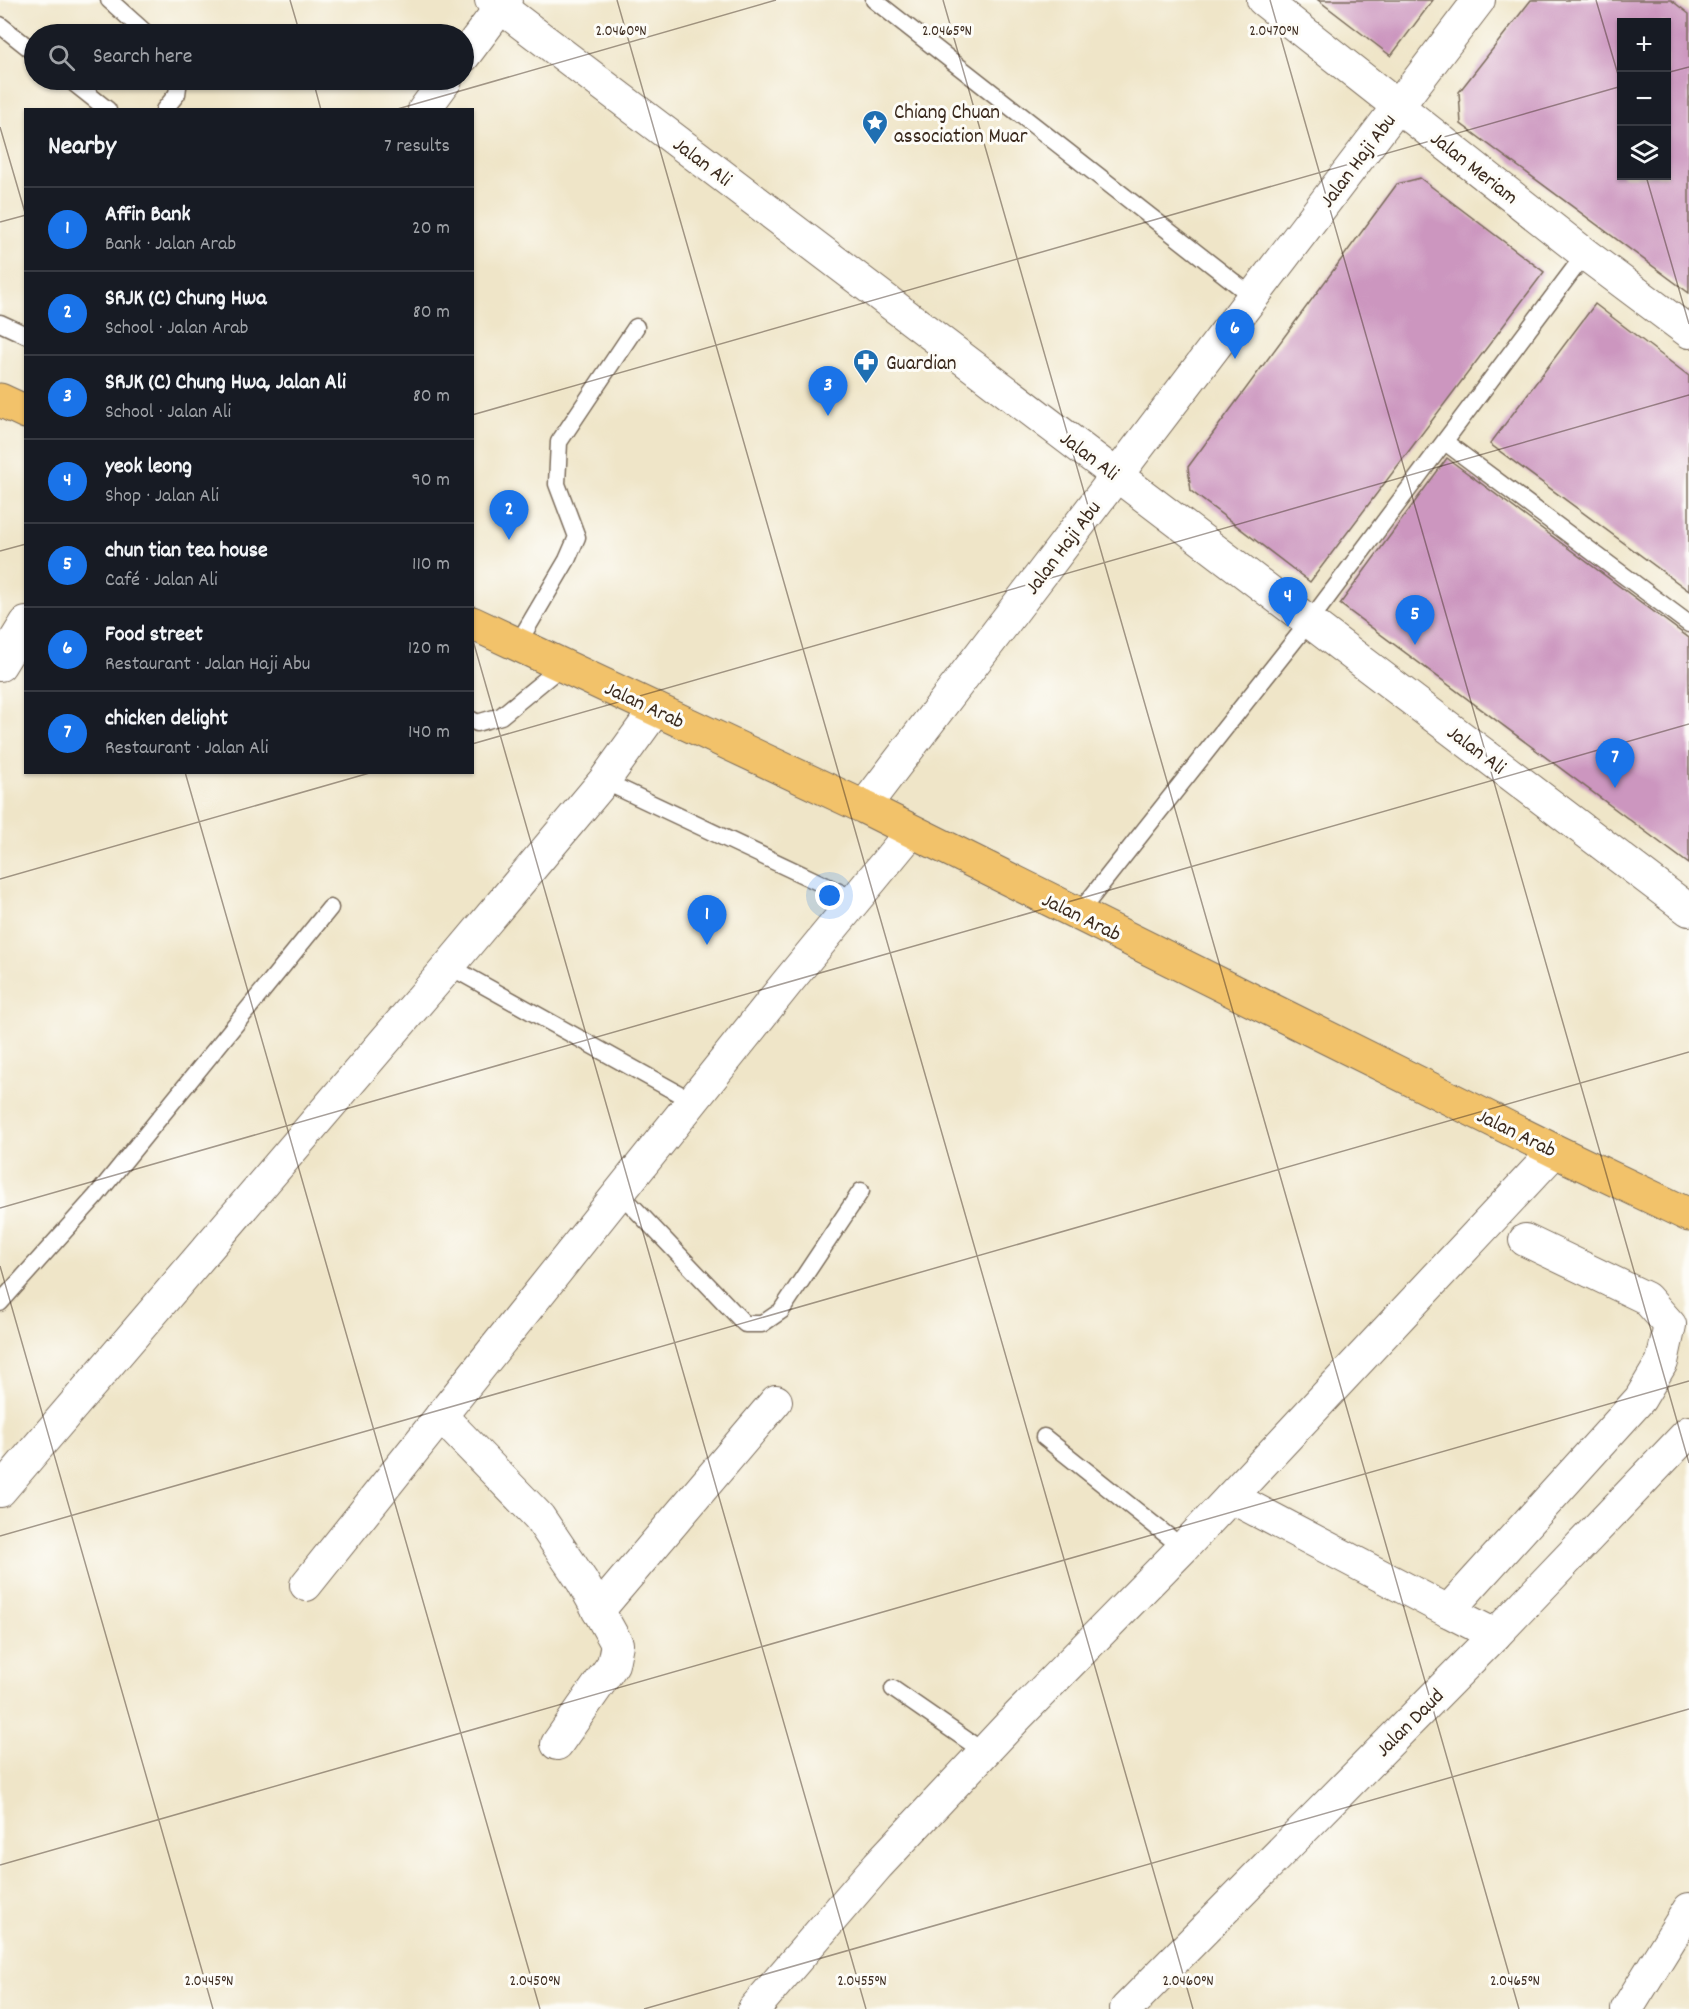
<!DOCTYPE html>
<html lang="en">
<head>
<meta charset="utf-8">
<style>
	:root { --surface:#171b24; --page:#242831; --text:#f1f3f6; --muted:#9ea1a6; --line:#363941; --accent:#1a73e8 }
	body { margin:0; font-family:Dekko,sans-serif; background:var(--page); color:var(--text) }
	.controls { position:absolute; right:18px; top:18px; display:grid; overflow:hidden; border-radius:0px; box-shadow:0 2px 4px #0004 }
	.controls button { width:54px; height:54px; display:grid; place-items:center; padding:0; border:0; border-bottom:2px solid var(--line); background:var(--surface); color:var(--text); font:30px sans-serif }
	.you { position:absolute; left:830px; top:896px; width:21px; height:21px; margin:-15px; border:4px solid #fff; border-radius:50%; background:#1a73e8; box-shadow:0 0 0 9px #1a73e833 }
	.badge { display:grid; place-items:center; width:39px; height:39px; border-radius:50%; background:var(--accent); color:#fff; font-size:20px; font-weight:700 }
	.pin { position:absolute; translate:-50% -50px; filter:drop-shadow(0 2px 3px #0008) }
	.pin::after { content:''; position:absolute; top:32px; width:21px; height:18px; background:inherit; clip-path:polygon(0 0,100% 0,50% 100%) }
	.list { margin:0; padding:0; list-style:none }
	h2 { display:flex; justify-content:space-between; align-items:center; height:78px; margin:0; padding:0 24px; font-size:26px }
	h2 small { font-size:20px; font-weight:400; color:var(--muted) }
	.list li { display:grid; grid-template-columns:39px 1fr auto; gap:18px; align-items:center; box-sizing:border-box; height:84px; padding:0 24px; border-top:2px solid var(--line) }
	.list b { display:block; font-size:22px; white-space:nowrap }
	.list p { margin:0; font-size:20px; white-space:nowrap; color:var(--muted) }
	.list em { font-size:20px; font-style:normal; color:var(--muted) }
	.icon { flex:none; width:33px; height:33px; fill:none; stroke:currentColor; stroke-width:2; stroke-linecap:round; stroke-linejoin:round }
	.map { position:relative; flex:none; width:1689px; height:2009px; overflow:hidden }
	.search { position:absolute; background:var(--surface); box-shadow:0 2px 4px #0004; left:24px; top:24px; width:450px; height:66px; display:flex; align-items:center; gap:15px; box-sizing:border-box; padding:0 21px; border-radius:33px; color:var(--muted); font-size:22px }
	.panel { position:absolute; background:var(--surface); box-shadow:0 2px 4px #0004; left:24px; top:108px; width:450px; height:666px; border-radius:0px }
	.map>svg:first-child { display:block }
</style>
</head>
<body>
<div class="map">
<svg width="1689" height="2009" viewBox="0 0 1689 2009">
	<rect width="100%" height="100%" fill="#fdfcf7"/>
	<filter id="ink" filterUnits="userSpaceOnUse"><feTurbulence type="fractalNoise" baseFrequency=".0167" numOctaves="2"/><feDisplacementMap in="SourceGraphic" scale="12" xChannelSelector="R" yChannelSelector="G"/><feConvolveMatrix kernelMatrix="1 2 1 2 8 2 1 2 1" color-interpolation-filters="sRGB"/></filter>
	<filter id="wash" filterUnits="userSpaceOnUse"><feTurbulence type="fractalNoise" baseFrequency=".008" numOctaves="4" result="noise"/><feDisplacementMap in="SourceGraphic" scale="24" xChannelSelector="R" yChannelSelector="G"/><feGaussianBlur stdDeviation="1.35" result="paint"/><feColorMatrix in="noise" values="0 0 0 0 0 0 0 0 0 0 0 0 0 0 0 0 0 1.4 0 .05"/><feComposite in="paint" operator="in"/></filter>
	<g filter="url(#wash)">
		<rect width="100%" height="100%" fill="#efe5c8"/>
		<g id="blocks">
			<!-- building -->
			<g fill="#cc96bf" fill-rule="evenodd">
				<path d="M1318 0H1433L1391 56Z"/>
				<path d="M1531 0H1671L1689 14V293L1461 124 1459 92ZM1622 22H1666V176H1622Z"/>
				<path d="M1420 178 1544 272 1310 582 1191 491 1188 467 1397 184Z"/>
				<path d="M1595 304 1689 376V591L1490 444Z"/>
				<path d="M1447 458 1689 638V864L1340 604Z"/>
			</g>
		</g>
	</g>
	<g filter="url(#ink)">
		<use href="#blocks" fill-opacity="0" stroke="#7a6b5a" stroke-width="1.5"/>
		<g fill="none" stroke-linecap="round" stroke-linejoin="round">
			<defs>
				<g id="service">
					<path d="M109 0 147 34"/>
					<path d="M874 0 1253 297"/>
					<path d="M0 25 34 52"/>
					<path d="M70 80 108 110"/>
					<path d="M164 110 177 94 179 80"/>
					<path d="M0 323 26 335"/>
					<path d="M1445 442 1689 624"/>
					<path d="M517 645 567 560 577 537 557 484 559 442 636 327"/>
					<path d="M472 720 477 723 501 716 562 666"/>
					<path d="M604 781 856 900"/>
					<path d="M1078 914 1309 622 1585 254"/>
					<path d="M449 966 692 1101"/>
					<path d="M619 1192 745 1324H762L781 1311 861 1191"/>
					<path d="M0 1303 96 1196 330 908"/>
					<path d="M1044 1437 1183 1548"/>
					<path d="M893 1689 984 1752"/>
				</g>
				<g id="minor">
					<path d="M491 0 1689 910"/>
					<path d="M1263 0 1585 254 1689 332"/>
					<path d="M464 56 506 0"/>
					<path d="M424 110 446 80"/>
					<path d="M0 665 26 623"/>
					<path d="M864 807 1479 0"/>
					<path d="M441 1416 539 1517 582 1581 617 1644 613 1664 557 1744"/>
					<path d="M0 1491 449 966 604 781 656 709"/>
					<path d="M1231 1497 1448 1611"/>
					<path d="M306 1585 786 984 912 831"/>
					<path d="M598 1611 776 1401"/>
					<path d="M1495 1635 1448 1611 1640 1399 1662 1362 1670 1325 1646 1298 1525 1240"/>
					<path d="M754 2009 878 1865 1018 1716 1183 1548 1555 1151"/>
					<path d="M1126 2009 1495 1635 1689 1432"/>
					<path d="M1627 2009 1689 1909"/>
				</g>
				<g id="primary">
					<path d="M0 400 26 412"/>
					<path d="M472 623 864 807 1555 1151 1689 1215"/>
				</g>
			</defs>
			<!-- service casing -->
			<use href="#service" stroke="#7a6b5a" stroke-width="19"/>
			<!-- minor casing -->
			<use href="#minor" stroke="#7a6b5a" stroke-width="34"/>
			<!-- primary casing -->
			<use href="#primary" stroke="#7a6b5a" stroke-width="35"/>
			<!-- service -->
			<use href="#service" stroke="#fff" stroke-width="16"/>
			<!-- minor -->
			<use href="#minor" stroke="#fff" stroke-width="32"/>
			<!-- primary -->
			<use href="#primary" stroke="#f2c26a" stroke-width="33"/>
		</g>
	</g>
	<!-- ticks -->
	<path fill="none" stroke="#3b2a1e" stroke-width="1.5" stroke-opacity="0.45" d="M290 0 300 34M617 0 1193 2009M943 0 1519 2009M1270 0 1689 1463M1596 0 1622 88M1666 73 1689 67M313 80 321 110M394 110 776 0M0 127 26 216M1646 176 1689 324M0 222 26 215M472 415 1622 86M0 551 26 544M472 637 866 2009M472 744 1689 395M185 772 540 2009M0 879 373 772M0 1208 1689 724M0 1266 213 2009M0 1536 1689 1052M0 1865 1689 1381M644 2009 1689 1709"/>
	<!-- icons -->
	<defs>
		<symbol id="sight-pin" viewBox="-11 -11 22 30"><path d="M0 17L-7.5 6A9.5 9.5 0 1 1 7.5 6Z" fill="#1f6fb2" stroke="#fdfcf7"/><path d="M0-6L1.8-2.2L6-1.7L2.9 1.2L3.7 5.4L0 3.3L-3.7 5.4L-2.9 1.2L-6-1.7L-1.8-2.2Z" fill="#fff"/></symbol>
		<symbol id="pharmacy-pin" viewBox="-11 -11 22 30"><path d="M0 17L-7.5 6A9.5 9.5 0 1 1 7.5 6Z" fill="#1f6fb2" stroke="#fdfcf7"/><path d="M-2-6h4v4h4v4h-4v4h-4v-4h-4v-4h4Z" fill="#fff"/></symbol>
	</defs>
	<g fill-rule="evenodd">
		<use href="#sight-pin" x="860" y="108" width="30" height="40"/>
		<use href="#pharmacy-pin" x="851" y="347" width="30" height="40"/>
	</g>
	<g text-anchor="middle" stroke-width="6" stroke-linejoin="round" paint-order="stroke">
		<!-- poi labels -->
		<g font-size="21" fill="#3b2a1e" stroke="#fdfcf7" text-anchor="start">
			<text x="894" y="118">Chiang Chuan<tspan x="894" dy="24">association Muar</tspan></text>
			<text x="886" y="369">Guardian</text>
		</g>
		<!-- street labels -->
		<g font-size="21" fill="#3b2a1e" stroke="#fdfcf7">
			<text transform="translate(1357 160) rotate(-53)" y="7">Jalan Haji Abu</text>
			<text transform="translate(703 161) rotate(37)" y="7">Jalan Ali</text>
			<text transform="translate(1475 167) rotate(38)" y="7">Jalan Meriam</text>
			<text transform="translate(1090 455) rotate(37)" y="7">Jalan Ali</text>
			<text transform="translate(1062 547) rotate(-53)" y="7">Jalan Haji Abu</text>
			<text transform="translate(645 704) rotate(25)" y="7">Jalan Arab</text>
			<text transform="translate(1477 749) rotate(37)" y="7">Jalan Ali</text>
			<text transform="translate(1082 916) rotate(26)" y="7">Jalan Arab</text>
			<text transform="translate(1517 1132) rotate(26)" y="7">Jalan Arab</text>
			<text transform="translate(1409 1722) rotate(-45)" y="7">Jalan Daud</text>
		</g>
	</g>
	<g font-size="15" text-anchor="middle" fill="#3b2a1e" stroke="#fdfcf7" stroke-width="6" stroke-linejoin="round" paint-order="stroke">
		<text x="621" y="35">2.0460°N</text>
		<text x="947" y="35">2.0465°N</text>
		<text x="1274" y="35">2.0470°N</text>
		<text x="209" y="1985">2.0445°N</text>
		<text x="535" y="1985">2.0450°N</text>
		<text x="862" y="1985">2.0455°N</text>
		<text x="1188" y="1985">2.0460°N</text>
		<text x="1515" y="1985">2.0465°N</text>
	</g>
</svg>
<div class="controls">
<button>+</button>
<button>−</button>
<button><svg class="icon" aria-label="layers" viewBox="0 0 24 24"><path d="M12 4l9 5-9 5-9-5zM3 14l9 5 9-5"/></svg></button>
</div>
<div class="you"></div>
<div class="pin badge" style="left:707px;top:945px">1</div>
<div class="pin badge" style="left:509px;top:540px">2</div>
<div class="pin badge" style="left:828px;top:416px">3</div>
<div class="pin badge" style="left:1288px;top:627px">4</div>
<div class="pin badge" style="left:1415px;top:645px">5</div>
<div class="pin badge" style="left:1235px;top:359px">6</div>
<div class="pin badge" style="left:1615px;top:788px">7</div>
<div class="search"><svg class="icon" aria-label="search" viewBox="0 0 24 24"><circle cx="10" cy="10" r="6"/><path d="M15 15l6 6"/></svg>Search here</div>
<section class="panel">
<h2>Nearby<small>7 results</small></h2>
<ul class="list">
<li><span class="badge">1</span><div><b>Affin Bank</b><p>Bank · Jalan Arab</p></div><em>20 m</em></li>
<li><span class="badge">2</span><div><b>SRJK (C) Chung Hwa</b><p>School · Jalan Arab</p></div><em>80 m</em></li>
<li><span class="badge">3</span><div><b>SRJK (C) Chung Hwa, Jalan Ali</b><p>School · Jalan Ali</p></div><em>80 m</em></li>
<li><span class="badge">4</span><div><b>yeok leong</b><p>Shop · Jalan Ali</p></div><em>90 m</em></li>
<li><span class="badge">5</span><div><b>chun tian tea house</b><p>Café · Jalan Ali</p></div><em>110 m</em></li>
<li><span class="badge">6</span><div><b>Food street</b><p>Restaurant · Jalan Haji Abu</p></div><em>120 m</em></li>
<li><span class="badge">7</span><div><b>chicken delight</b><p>Restaurant · Jalan Ali</p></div><em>140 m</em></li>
</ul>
</section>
</div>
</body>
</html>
